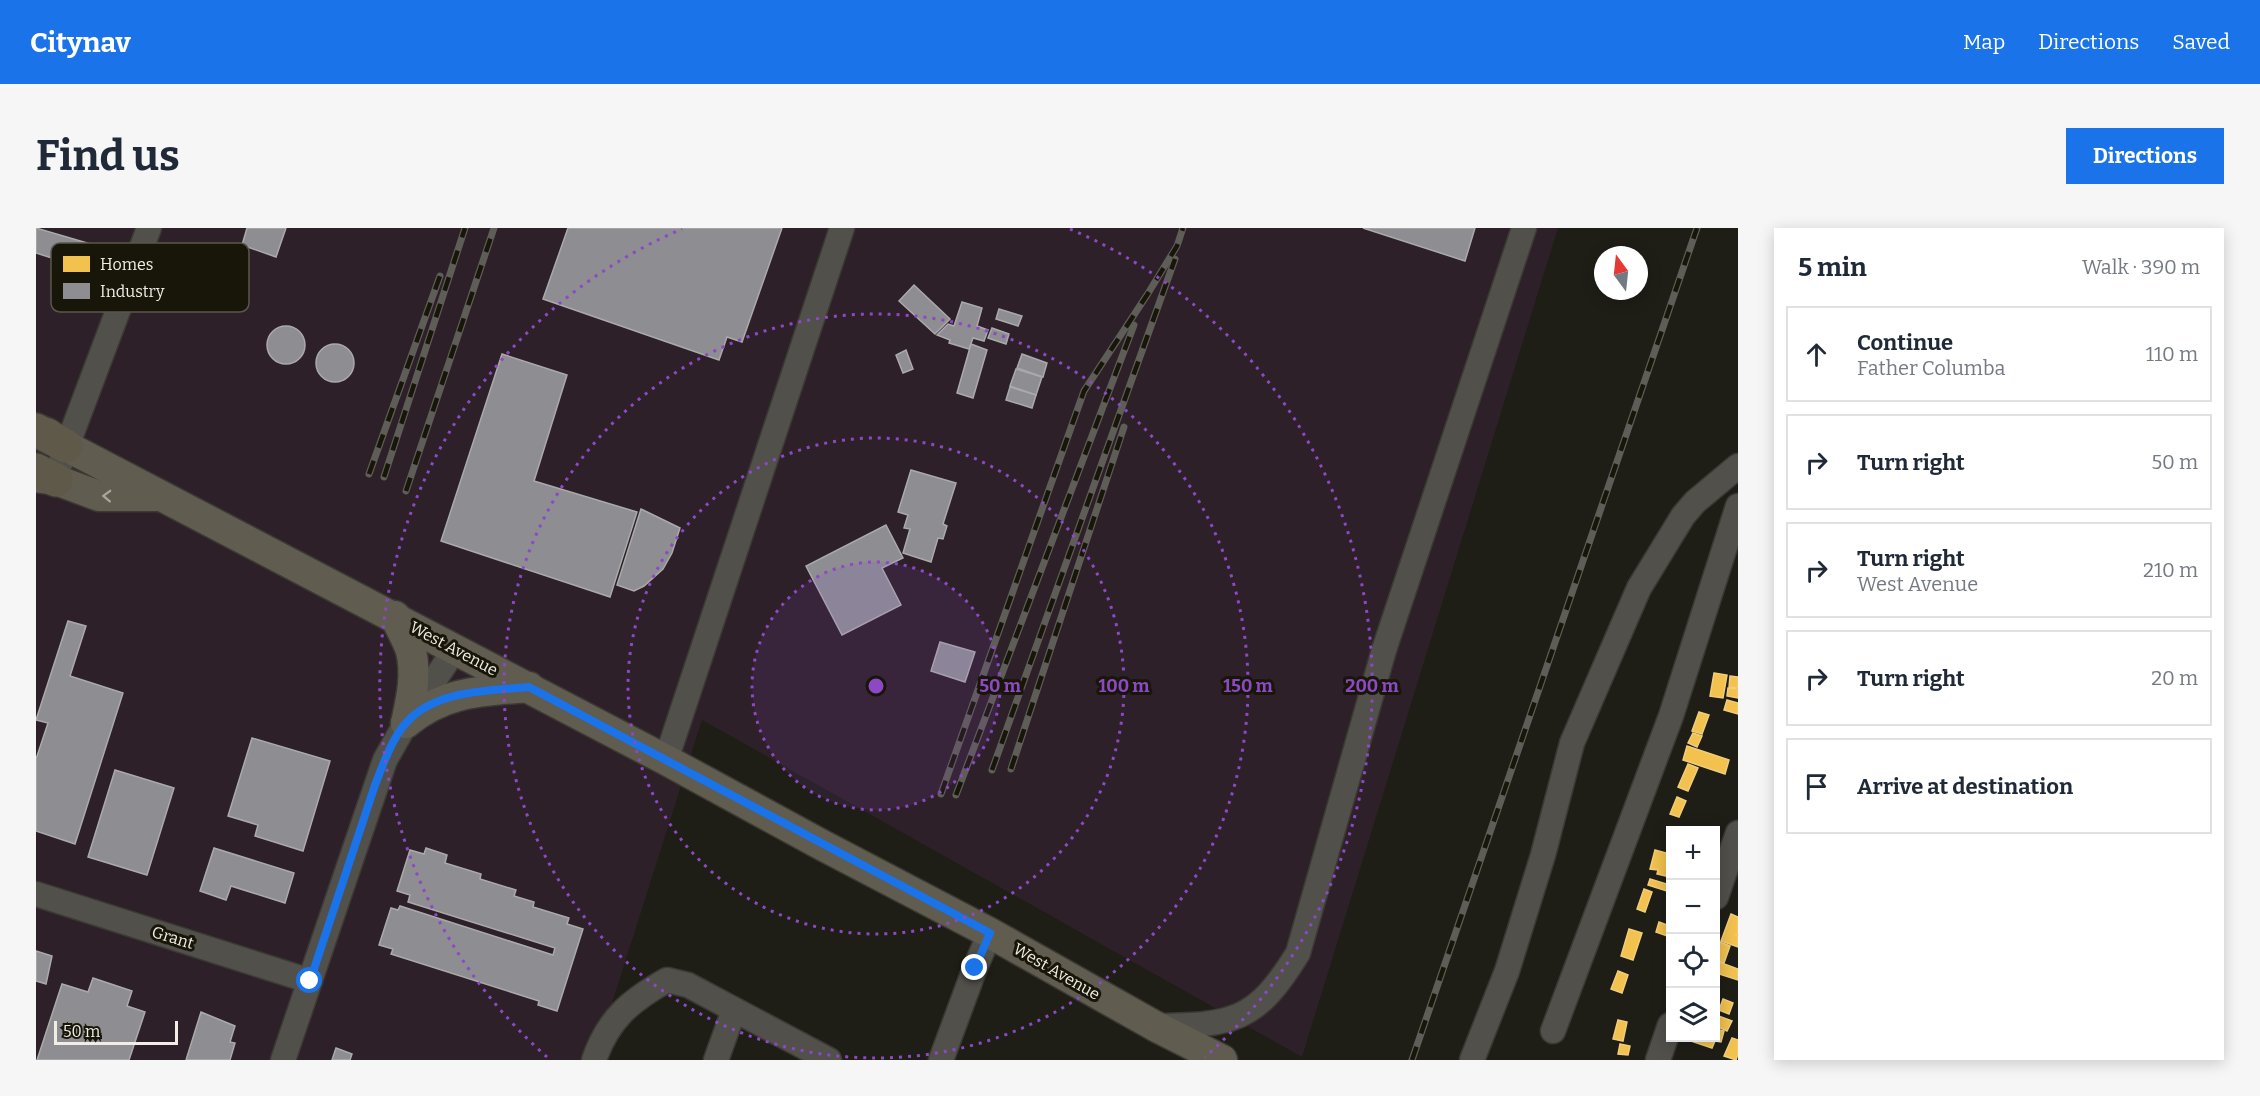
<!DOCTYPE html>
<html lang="en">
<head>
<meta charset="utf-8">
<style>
	:root { --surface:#fff; --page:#f6f6f7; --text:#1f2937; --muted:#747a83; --line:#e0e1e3; --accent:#1a73e8 }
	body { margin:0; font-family:Bitter,serif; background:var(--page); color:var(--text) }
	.controls { position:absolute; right:18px; bottom:18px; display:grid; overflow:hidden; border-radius:0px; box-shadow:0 3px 15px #0003 }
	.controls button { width:54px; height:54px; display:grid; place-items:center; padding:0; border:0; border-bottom:2px solid var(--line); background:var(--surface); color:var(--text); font:30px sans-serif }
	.compass { position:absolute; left:1558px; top:18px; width:54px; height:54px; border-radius:50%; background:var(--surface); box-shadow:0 3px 15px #0003; rotate:345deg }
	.scale { position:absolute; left:18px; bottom:15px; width:124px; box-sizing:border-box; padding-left:6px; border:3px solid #f0eee5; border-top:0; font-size:16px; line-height:21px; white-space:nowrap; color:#f0eee5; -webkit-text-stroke:4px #181609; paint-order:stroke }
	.stop { position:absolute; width:18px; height:18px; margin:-14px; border:4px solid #1a73e8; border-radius:50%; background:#fff }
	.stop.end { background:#1a73e8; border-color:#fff; box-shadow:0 2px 6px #0008 }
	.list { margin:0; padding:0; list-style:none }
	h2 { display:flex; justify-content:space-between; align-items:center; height:78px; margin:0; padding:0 24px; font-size:26px }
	h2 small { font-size:20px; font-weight:400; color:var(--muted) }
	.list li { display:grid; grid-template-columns:39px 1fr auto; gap:18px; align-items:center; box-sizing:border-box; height:96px; margin:0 12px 12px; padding:0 12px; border:2px solid var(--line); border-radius:0px }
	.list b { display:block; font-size:22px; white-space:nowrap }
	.list p { margin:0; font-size:20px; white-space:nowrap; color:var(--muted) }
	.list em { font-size:20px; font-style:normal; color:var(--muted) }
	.icon { flex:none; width:33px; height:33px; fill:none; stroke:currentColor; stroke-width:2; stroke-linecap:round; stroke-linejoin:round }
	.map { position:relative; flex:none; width:1702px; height:832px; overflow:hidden; border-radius:0px }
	header { display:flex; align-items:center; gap:36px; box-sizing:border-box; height:84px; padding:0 30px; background:var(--accent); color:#fff }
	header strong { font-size:28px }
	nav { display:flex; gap:33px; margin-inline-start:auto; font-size:21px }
	.intro { display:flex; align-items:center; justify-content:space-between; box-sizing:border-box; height:144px; padding:0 36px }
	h1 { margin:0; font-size:42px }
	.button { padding:15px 27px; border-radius:0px; background:var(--accent); color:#fff; font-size:21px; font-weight:700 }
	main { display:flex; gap:36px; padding:0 36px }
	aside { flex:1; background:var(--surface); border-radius:0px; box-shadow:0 3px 15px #0003 }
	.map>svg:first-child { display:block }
</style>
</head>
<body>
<header>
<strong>Citynav</strong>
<nav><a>Map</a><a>Directions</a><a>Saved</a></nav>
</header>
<div class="intro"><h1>Find us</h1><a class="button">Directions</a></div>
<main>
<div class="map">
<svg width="1702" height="832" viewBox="0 0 1702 832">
	<rect width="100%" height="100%" fill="#1e1d16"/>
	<!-- industrial -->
	<path fill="#2d2028" d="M0 0H1522L1266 829 666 492 558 832H0Z"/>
	<!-- homes -->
	<g fill="#f2c14e" stroke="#f1ce7b" stroke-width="1.5">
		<path d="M1678 445 1691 447 1687 470 1674 468Z"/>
		<path d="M1694 448 1702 449V460L1693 459Z"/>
		<path d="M1692 460 1702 461V470L1691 468Z"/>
		<path d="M1691 472 1702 475V486L1688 482Z"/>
		<path d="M1663 484 1673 487 1666 506 1656 503Z"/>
		<path d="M1657 505 1666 508 1661 519 1652 515Z"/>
		<path d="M1651 518 1693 532 1689 546 1647 532Z"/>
		<path d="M1652 536 1662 540 1652 563 1642 559Z"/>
		<path d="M1641 569 1650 573 1643 589 1634 586Z"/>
		<path d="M1619 622 1634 626V649L1621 646 1622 642 1614 641Z"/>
		<path d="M1614 651 1634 657V664L1612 657Z"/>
		<path d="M1608 661 1616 664 1609 684 1601 681Z"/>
		<path d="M1695 686 1702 689V706L1700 707 1702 708V719L1685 713Z"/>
		<path d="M1623 694 1634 698V709L1620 704Z"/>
		<path d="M1593 701 1606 705 1597 732 1585 728Z"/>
		<path d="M1684 714 1694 718 1688 735 1680 732Z"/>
		<path d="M1680 733 1702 741V752L1680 745Z"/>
		<path d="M1582 743 1592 747 1586 765 1575 761Z"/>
		<path d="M1687 771 1697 775 1693 786 1683 782Z"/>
		<path d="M1680 787 1696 793 1691 803 1680 798Z"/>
		<path d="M1582 792 1591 794 1587 813 1577 811Z"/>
		<path d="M1680 801 1688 803 1685 814 1679 813 1676 820 1655 813 1656 810H1680Z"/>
		<path d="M1696 810 1702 812V826L1700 832 1688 828Z"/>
		<path d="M1584 816 1594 818 1592 827 1582 826Z"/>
	</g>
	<!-- industry -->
	<g fill="#8d8d92" stroke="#abaaab" stroke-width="1.5">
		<path d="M0 0 65 19 57 43 0 25Z"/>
		<path d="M211 0H250L240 29 206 17Z"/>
		<path d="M532 0H746L706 114 691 109 683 132 507 71Z"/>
		<path d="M1327 0H1439L1429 33Z"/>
		<path d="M878 57 914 91 899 106 863 73Z"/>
		<path d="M926 74 946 80 941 98 952 102 948 113 937 110 933 121 913 115 914 112 901 107 912 96 918 98Z"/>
		<path d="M963 81 986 88 982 98 960 91Z"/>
		<circle cx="250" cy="117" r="19"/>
		<path d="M956 100 973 106 970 116 952 110Z"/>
		<path d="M935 116 951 122 937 170 921 165Z"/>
		<circle cx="299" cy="135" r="19"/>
		<path d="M870 122 877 141 867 145 860 127Z"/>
		<path d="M466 126 531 147 498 253 601 284 574 369 405 313Z"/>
		<path d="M986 126 1011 135 1007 149 981 140Z"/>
		<path d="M980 141 1006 149 1000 167 974 158Z"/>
		<path d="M974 159 1000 167 996 180 970 172Z"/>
		<path d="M875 242 920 255 907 296 911 298 907 311 902 310 895 334 867 325 874 301 868 300 872 287 862 284Z"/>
		<path d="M605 281 644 300 636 325 627 341 608 358 598 363 581 357Z"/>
		<path d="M850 297 867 330 846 340 865 377 806 407 770 338Z"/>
		<path d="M32 393 50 398 34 448 87 465 39 616 0 603V531L12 495 0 492Z"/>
		<path d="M904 414 939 424 929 454 895 443Z"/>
		<path d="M216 510 294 533 267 623 219 608 222 597 192 588Z"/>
		<path d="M79 542 138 560 111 647 52 629Z"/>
		<path d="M178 620 258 645 249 675 195 658 190 672 164 663Z"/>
		<path d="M390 620 411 627 409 635 445 646 444 651 480 662 478 668 498 674 497 679 533 690 531 696 547 701 521 783 502 777 503 773 355 726 357 721 343 717 355 680 362 682 364 678 517 727 519 720 372 674 374 667 361 663 374 622 388 626Z"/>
		<path d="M0 723 16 728 10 756 0 753Z"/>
		<path d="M57 750 96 763 91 778 109 784 93 832H1L26 756 52 764Z"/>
		<path d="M165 784 199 798 194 814 199 815 194 832H150Z"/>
		<path d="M300 820 316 826 314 832H296Z"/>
	</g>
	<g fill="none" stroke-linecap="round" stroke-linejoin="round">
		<defs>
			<g id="minor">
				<path d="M25 234 113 0"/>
				<path d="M630 532 806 0"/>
				<path d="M0 666 274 753"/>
				<path d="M1680 669 1702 605"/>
				<path d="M1119 798C1197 797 1220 794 1262 725L1348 422 1488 0"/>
				<path d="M1517 803 1635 488 1702 278"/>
				<path d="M247 832 349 532 370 495 419 421"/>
				<path d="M558 832C572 791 594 773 631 752L652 757 793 832"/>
				<path d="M680 832 698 782"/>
				<path d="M905 832 939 740 954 705"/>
				<path d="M1436 832 1471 743 1507 627 1536 515 1603 360 1647 288 1659 274 1702 238"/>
				<path d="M1622 832 1634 797"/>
			</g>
			<g id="major">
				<path d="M11 205 30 218 630 532 786 617 954 705 1119 798 1186 832"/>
				<path d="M0 249 20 252 63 268H121"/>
				<path d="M359 388C364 400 371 411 375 423 381 447 375 472 370 495"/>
				<path d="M370 495C409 463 445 463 493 459"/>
			</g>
			<g id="highway">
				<path d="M0 202 30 218"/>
				<path d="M0 242 20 252"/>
			</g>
		</defs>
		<!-- minor casing -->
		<use href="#minor" stroke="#3a3933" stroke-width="27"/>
		<!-- major casing -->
		<use href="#major" stroke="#3a3933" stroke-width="33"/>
		<!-- highway casing -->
		<use href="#highway" stroke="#3a3933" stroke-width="36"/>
		<!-- minor -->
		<use href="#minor" stroke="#51504b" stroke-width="24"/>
		<!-- major -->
		<use href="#major" stroke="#605c4f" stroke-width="30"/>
		<!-- highway -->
		<use href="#highway" stroke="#5f5949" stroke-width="33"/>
		<defs>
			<g id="rail">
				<path d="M333 246 404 48"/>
				<path d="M348 249 429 0"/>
				<path d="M370 263 458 0"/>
				<path d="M975 541 1088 199"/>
				<path d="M956 542 1139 31"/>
				<path d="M905 566 1048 163 1111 67 1141 18 1147 0"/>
				<path d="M920 567 1098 97"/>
				<path d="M1376 832 1661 0"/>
			</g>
		</defs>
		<!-- rail casing -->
		<use href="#rail" stroke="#5e5d57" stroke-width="7"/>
		<!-- rail -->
		<use href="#rail" stroke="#181609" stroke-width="4.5" stroke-dasharray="14" stroke-linecap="butt"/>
	</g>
	<!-- one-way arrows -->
	<defs><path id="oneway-chevron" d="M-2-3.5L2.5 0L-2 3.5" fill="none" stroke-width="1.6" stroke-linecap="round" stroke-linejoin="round" transform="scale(1.5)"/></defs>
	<use stroke="#a8a59a" href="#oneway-chevron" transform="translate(71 268) rotate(-178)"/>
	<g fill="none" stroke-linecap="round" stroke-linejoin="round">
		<!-- route -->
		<path stroke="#1a73e8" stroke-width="8" d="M274 753 339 557C347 537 355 512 370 495 399 462 452 463 493 459L954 705 939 740"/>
	</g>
	<!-- distance rings -->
	<circle cx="840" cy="458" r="124" fill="#8d49c5" fill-opacity=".12"/>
	<g fill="none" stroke="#8d49c5" stroke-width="3" stroke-dasharray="3 6">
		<circle cx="840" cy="458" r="124"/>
		<circle cx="840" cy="458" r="248"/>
		<circle cx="840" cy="458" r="372"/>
		<path d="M511 829A496 496 0 0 1 646 1M1034 1A496 496 0 0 1 1169 829"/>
	</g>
	<g text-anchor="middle" stroke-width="6" stroke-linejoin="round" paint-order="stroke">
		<!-- street labels -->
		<g font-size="16" fill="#f0eee5" stroke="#181609">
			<text transform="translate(418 420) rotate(28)" y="6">West Avenue</text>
			<text transform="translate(137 709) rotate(17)" y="6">Grant</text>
			<text transform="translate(1021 743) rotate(30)" y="6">West Avenue</text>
		</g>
	</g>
	<!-- legend -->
	<rect x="15" y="15" width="198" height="69" rx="9" fill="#181609" stroke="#59574b" stroke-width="1.5"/>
	<rect x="27" y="28" width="27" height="16" fill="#f2c14e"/>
	<rect x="27" y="55" width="27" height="16" fill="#8d8d92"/>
	<g font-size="16" fill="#f0eee5">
		<text x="64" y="42">Homes</text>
		<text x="64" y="69">Industry</text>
	</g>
	<circle cx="840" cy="458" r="9" fill="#8d49c5" stroke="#181609" stroke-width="3"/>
	<g font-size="18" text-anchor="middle" font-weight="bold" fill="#8d49c5" stroke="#181609" stroke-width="6" stroke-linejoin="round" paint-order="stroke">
		<text x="964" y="464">50 m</text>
		<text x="1088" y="464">100 m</text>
		<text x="1212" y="464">150 m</text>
		<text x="1336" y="464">200 m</text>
	</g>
</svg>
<div class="controls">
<button>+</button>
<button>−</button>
<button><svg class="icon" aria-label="locate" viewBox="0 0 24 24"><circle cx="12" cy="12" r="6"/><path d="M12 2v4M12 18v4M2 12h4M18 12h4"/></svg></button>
<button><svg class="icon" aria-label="layers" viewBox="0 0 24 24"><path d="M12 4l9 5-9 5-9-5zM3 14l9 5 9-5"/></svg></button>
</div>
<svg class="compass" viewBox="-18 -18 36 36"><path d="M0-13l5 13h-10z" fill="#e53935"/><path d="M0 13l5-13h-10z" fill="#747a83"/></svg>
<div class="scale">50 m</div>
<div class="stop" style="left:274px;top:753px"></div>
<div class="stop end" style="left:939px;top:740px"></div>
</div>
<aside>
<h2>5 min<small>Walk · 390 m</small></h2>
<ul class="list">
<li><svg class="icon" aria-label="ahead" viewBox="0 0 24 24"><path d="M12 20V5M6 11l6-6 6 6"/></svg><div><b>Continue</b><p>Father Columba</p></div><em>110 m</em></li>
<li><svg class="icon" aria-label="right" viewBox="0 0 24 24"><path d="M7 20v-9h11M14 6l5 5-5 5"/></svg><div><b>Turn right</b></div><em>50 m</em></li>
<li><svg class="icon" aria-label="right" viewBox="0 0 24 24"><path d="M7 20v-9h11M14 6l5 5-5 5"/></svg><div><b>Turn right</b><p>West Avenue</p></div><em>210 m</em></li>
<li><svg class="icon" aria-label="right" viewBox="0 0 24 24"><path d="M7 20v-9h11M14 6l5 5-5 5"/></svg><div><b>Turn right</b></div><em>20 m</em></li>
<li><svg class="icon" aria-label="arrive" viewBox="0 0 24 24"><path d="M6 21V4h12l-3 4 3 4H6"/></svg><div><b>Arrive at destination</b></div></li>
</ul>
</aside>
</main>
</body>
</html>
